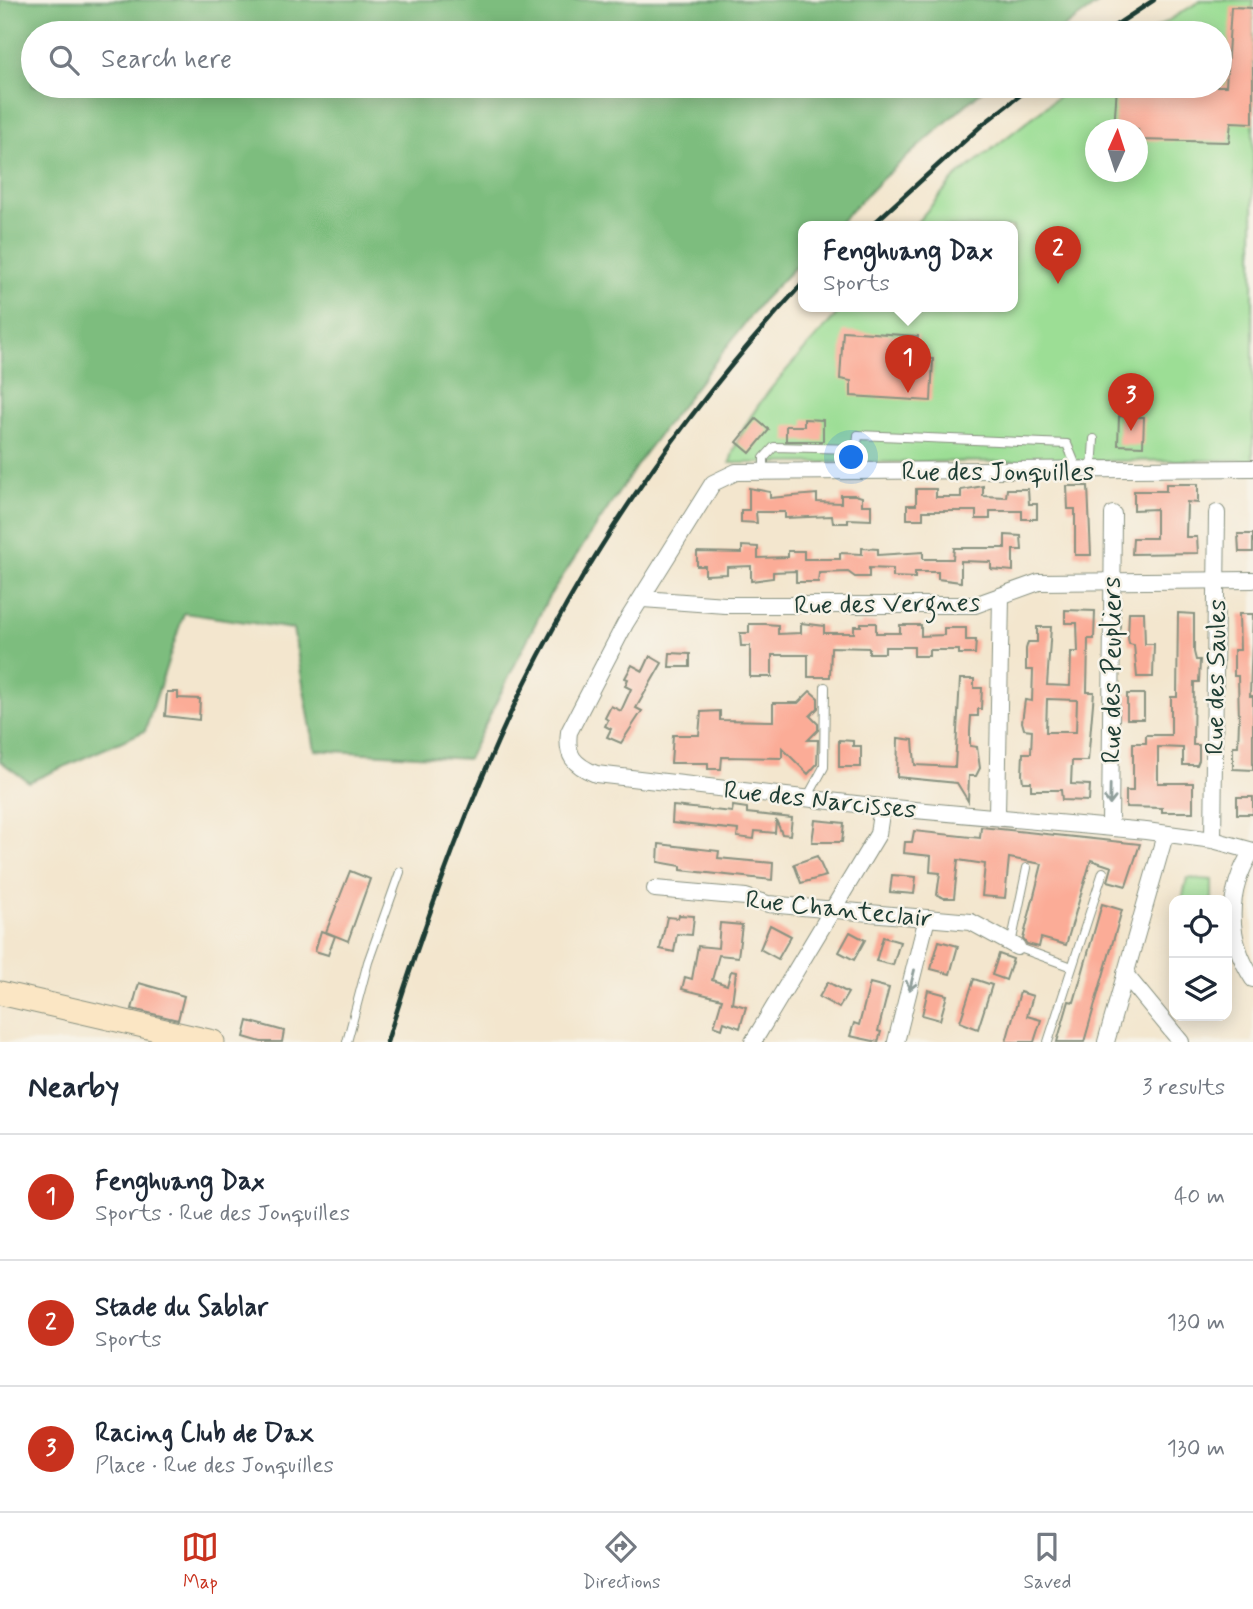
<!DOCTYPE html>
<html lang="en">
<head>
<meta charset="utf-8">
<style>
	:root { --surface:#fff; --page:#f6f6f7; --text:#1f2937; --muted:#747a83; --line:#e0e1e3; --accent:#c8321e }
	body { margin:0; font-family:Mynerve,sans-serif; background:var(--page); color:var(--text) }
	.controls { position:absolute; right:21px; bottom:21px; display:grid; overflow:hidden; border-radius:14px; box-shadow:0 4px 18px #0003 }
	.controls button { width:63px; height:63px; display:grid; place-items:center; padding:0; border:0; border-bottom:2px solid var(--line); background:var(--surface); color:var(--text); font:35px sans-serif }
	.compass { position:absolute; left:1085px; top:119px; width:63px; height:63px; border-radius:50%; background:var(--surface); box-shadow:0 4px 18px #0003; rotate:3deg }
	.you { position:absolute; left:852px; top:458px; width:24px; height:24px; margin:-18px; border:5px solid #fff; border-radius:50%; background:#1a73e8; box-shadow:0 0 0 10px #1a73e833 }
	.badge { display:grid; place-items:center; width:46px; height:46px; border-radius:50%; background:var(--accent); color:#fff; font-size:23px; font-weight:700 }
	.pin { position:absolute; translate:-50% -58px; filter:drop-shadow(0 2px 4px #0008) }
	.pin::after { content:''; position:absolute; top:37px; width:24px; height:21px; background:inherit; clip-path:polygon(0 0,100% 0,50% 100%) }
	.popup { position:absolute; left:798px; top:221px; width:220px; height:91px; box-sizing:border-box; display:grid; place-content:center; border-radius:14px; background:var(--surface); filter:drop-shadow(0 2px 5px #0005); font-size:23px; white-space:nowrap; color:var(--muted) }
	.popup b { font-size:26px; color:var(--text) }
	.popup::after { content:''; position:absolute; left:50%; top:100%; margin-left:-14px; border:14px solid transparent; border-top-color:var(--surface) }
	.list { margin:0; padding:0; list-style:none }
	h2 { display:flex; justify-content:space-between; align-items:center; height:91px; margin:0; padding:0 28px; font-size:30px }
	h2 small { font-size:23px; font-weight:400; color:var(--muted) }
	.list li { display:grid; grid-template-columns:46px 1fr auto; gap:21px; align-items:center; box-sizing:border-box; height:126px; padding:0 28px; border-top:2px solid var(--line) }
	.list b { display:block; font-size:26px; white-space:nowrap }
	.list p { margin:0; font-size:23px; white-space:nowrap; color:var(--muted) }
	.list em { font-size:23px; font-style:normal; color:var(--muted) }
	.icon { flex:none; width:38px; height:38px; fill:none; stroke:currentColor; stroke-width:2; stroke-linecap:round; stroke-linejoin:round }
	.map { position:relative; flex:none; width:1253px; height:1042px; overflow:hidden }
	.search { position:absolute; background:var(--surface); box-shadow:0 4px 18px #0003; left:21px; right:21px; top:21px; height:77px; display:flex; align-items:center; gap:18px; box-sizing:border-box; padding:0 24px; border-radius:38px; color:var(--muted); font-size:26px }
	.sheet { height:469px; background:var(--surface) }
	nav { display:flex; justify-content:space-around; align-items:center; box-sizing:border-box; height:98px; border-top:2px solid var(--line); background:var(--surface); font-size:19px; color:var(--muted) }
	nav a { display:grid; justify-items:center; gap:4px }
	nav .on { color:var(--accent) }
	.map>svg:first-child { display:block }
</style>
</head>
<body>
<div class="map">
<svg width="1253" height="1042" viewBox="0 0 1253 1042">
	<rect width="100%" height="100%" fill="#f7f3e8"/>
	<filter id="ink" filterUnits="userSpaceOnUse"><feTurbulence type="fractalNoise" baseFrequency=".0143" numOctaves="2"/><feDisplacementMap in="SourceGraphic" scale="14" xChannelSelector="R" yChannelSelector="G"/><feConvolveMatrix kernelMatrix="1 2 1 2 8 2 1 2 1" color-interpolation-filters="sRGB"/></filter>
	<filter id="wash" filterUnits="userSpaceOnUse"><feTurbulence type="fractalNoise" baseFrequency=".00686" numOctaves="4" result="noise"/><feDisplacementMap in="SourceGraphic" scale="28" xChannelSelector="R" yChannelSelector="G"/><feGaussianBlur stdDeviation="1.57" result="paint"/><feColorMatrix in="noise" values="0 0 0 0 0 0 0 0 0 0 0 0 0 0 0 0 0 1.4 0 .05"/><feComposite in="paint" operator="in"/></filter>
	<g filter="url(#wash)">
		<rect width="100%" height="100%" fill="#f3e6ce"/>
		<!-- green -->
		<g fill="#9cde95" stroke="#5e8e64" stroke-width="2" fill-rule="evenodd">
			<path d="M1202 0H1253V460L730 463C743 407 806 351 843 307H1013V227H913L954 179 1072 86H1220V33H1148ZM1096 130H1138V172H1096Z"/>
			<path d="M1187 878 1212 880V900H1182Z"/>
		</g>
		<!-- forest -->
		<path fill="#7dbd7e" stroke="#4e7d59" stroke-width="2" d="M0 0H1103L1056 33H33V86H987L882 179 835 227H803V259L762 301 645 453 548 598 468 759 315 750 293 629 184 613 145 731 29 782 0 761Z"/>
		<g id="blocks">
			<!-- building -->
			<g fill="#fbac97" fill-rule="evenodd">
				<path d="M1231 7 1253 8V123L1231 122 1229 142 1138 140V130H1114L1117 86H1226Z"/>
				<path d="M843 331 918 336 917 358 933 359 931 401 851 396V381L840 379Z"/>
				<path d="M1119 416 1144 417 1143 446 1118 445Z"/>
				<path d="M756 419 769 430 750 453 737 442Z"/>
				<path d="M804 419 823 420V441H786V426H804Z"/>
				<path d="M1166 484H1198V503L1187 502 1186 537H1197L1198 553 1132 554 1133 538H1156V509L1134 510V491H1166Z"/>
				<path d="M983 486V496L1006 497 1007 489H1028L1029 504H1037V519H1022V511H990V519H976V511H923V519H907V505H916V489H936V497H961V490Z"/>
				<path d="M1067 486H1088L1091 555H1075V509H1068Z"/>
				<path d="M749 488 770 492V498L817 494V502L841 503V495H855L862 497V505H871V520L848 519V523H833L832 516 785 518V512H756L757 523 741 522V510H749Z"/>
				<path d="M1238 534H1253V552H1239Z"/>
				<path d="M1005 535 1021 536 1022 550H1013V571L991 569V562L961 561V582L938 579V572H915V578L893 577V569L869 568V577H855L848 572 819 573 818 582H796V571L773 572V578L751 581V566L727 567V574L705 575V566H697V552L742 553V546L758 547V558L788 557V551H804V559H840V553L862 554V548L878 549V555L923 552V559H953L954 548H1005Z"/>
				<path d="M1065 610 1095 611 1094 639H1088L1087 692H1094L1088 761H1072L1071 784 1090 785 1089 801 1062 800 1061 790H1031V782H1023L1022 775 1023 753H1031L1032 730 1024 729 1022 722 1025 700 1032 701 1033 670H1026V649L1028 642H1037V627H1051L1047 685 1070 686 1071 652H1078L1077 623H1065ZM1047 699 1077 700 1076 732H1046Z"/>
				<path d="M1129 612H1144L1145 644H1154L1153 677H1137L1134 645 1129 644 1128 638Z"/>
				<path d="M1178 613 1194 614V652L1196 660H1200L1199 682H1194L1193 745H1199V760L1197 765H1183V748L1158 747V783H1193V812H1162V808L1126 807V791H1133V743H1146V735H1171V697H1177Z"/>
				<path d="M1239 614H1253L1250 696H1253V770L1233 769V746H1238L1239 721 1238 676H1234V650H1240Z"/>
				<path d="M801 623 824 626V633H854V626H861V623H876V633H900V625H921V636L944 635V628H966V640H976L975 654H959V650H929V656H914V647H885V653H869V648L831 647 830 677H808V655H772V677H750V646H741L740 633H749V624H765L778 625V634L801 633Z"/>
				<path d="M670 653 690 654V667H669Z"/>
				<path d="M650 656 662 663 636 708 642 711 621 743 607 737 611 729 605 726 608 720 605 718 611 706 621 711 631 689 625 686 628 679 625 678 632 665 643 671Z"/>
				<path d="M960 679H974V688H982L981 709H978V716H971L970 731V746L977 747 980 768 976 776H969L968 801 957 783 897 777 898 738 913 740 915 765 955 767Z"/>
				<path d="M810 691 818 698V708L810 716 818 724V730L808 740H818L817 764 808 774 782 748V758L722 757 721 769H708V763H671L673 735H699L701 712 720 711V720L773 721V703H798Z"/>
				<path d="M167 692H178V698L200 699 199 720 165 716Z"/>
				<rect x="1127" y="694" width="17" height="25"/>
				<path d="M839 740 853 741V746H861V767H839Z"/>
				<rect x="1237" y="797" width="16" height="17"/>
				<path d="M673 806 732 812 733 806 747 808V813L792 818 790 835 782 834 776 820 775 833 755 831 754 839 737 837 738 830 672 823Z"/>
				<path d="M815 820 844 823 842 842H812Z"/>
				<path d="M981 827 1084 838 1140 844 1126 886 1108 881 1112 867 1091 860 1066 945 1041 938 1039 947 1027 944 1023 939 1042 864 1009 858 1005 898 982 896 985 864 958 860 954 898H944L937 895 940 873 930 872 931 856 904 853 905 842H912L914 831 980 838Z"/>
				<path d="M659 844 719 851 718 858 773 863 772 880 681 870V866L658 862Z"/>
				<path d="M817 856 826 876 801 883 794 864Z"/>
				<path d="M350 871 370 879 348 941 326 932Z"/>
				<path d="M892 875 916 877 914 894 890 892Z"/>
				<path d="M1102 904 1122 910 1084 1042H1057L1069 1001 1074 1002Z"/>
				<path d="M679 915 694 916 692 935 677 934 674 952 660 949 667 917 678 918Z"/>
				<path d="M720 923 742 925 738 957 719 955 712 980 727 985 731 971 736 972 732 1003 746 1007 740 1028 724 1022 722 1029 714 1026 722 999 682 989 685 977 692 979 698 946 718 948Z"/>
				<path d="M770 925 791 936 778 959 760 949Z"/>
				<path d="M321 931 335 936 328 955 315 951Z"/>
				<path d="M850 932 865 940 854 960 839 952Z"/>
				<path d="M883 937 900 942 893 965 876 961Z"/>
				<path d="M939 941 958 946 950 974 931 969Z"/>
				<path d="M999 954 1013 959 1006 980 992 975Z"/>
				<path d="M974 979 992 985 978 1029 960 1022Z"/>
				<path d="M828 982 848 993 839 1008 819 997Z"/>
				<path d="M139 983 184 996 178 1020 132 1009Z"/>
				<path d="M870 983 889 988 878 1031 881 1032 878 1042 850 1036 854 1023 859 1025Z"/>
				<path d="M928 990 947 995 940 1020 922 1015Z"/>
				<path d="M1020 992 1033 996 1027 1016 1041 1020 1034 1042H1006Z"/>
				<path d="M248 1021 284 1031 282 1042H261L244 1037Z"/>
			</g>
		</g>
	</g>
	<g filter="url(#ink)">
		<use href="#blocks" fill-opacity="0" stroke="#899281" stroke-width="2"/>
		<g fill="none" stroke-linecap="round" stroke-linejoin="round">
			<defs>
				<g id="lane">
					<path d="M1092 470 1094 439"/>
					<path d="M855 471 858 435 1067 444 1078 471"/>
					<path d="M764 472V458L774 447 857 449"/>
					<path d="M807 798 824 767 825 687"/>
					<path d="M1011 944 1027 868"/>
					<path d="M1017 947 1072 967"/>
					<path d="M347 1042 368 962 400 872"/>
					<path d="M1048 1042 1103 872"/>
				</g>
				<g id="street">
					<path d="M1253 468 736 472 713 483 625 624 569 732C566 755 573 765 596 774L882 807 1146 831 1213 840 1253 851"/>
					<path d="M643 599 725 605H975L1039 582 1253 580"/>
					<path d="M997 815 1001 596"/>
					<path d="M1110 827 1113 514"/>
					<path d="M1213 840 1217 513"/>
					<path d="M1252 851C1226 892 1226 938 1253 979"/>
					<path d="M655 889 746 897 768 904 971 922 1017 947"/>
					<path d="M1125 974 1181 1042"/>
					<path d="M753 1042 878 834 882 807"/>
					<path d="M896 1042 927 918"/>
					<path d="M1106 1042 1165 835"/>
				</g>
				<path id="secondary" d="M0 993 213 1042"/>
			</defs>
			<!-- lane casing -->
			<use href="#lane" stroke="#899281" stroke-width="10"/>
			<!-- street casing -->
			<use href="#street" stroke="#899281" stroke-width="18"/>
			<!-- secondary casing -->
			<use href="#secondary" stroke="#899281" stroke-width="25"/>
			<!-- lane -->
			<use href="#lane" stroke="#fff" stroke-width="8"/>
			<!-- street -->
			<use href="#street" stroke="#fff" stroke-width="16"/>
			<!-- secondary -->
			<use href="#secondary" stroke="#fbe6c4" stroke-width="23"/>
			<!-- rail -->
			<g stroke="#1f3d34" stroke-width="4.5">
				<path d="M1104 33 1154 0"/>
				<path d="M870 227 982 125 1032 86"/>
				<path d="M387 1042C422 930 462 817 512 710 585 555 686 410 803 283"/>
			</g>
		</g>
		<!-- one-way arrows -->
		<defs><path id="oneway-shaft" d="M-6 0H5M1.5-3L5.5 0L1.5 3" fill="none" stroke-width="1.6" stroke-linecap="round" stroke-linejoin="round" transform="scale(1.75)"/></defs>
		<g stroke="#8f9e9a">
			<use href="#oneway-shaft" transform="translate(1110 795) rotate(91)"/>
			<use href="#oneway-shaft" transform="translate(912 980) rotate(104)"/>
		</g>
	</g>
	<g text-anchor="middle" stroke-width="5" stroke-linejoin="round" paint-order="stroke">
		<!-- street labels -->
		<g font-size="26" fill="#1f3d34" stroke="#f7f3e8">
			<text x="998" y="480">Rue des Jonquilles</text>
			<text transform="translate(887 603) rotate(-1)" y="9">Rue des Vergnes</text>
			<text transform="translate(1111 670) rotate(-90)" y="9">Rue des Peupliers</text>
			<text transform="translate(1215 677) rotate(-89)" y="9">Rue des Saules</text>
			<text transform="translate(820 799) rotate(6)" y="9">Rue des Narcisses</text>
			<text transform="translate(839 908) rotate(6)" y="9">Rue Chanteclair</text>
		</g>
	</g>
</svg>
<div class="controls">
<button><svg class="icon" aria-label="locate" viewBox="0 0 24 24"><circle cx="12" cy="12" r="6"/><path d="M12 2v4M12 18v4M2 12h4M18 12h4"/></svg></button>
<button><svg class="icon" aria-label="layers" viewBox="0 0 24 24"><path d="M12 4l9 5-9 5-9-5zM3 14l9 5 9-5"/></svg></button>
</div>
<svg class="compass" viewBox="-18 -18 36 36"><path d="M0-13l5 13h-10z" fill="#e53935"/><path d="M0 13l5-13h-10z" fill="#747a83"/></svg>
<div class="you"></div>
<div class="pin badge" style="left:908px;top:393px">1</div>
<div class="popup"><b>Fenghuang Dax</b>Sports</div>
<div class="pin badge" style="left:1058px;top:284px">2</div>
<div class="pin badge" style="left:1131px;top:431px">3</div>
<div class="search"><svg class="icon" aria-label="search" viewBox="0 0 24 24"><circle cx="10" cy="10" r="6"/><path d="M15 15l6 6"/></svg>Search here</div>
</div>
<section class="sheet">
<h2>Nearby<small>3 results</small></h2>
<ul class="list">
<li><span class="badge">1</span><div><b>Fenghuang Dax</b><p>Sports · Rue des Jonquilles</p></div><em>40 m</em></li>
<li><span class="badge">2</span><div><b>Stade du Sablar</b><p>Sports</p></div><em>130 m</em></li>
<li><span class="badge">3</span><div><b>Racing Club de Dax</b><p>Place · Rue des Jonquilles</p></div><em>130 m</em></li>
</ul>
</section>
<nav>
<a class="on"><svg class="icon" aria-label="map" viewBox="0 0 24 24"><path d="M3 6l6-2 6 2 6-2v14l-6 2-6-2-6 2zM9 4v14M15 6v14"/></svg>Map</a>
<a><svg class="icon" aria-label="directions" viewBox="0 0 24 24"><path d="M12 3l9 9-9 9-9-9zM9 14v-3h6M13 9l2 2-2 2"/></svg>Directions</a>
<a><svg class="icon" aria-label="saved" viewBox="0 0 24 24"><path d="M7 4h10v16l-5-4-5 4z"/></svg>Saved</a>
</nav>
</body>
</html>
